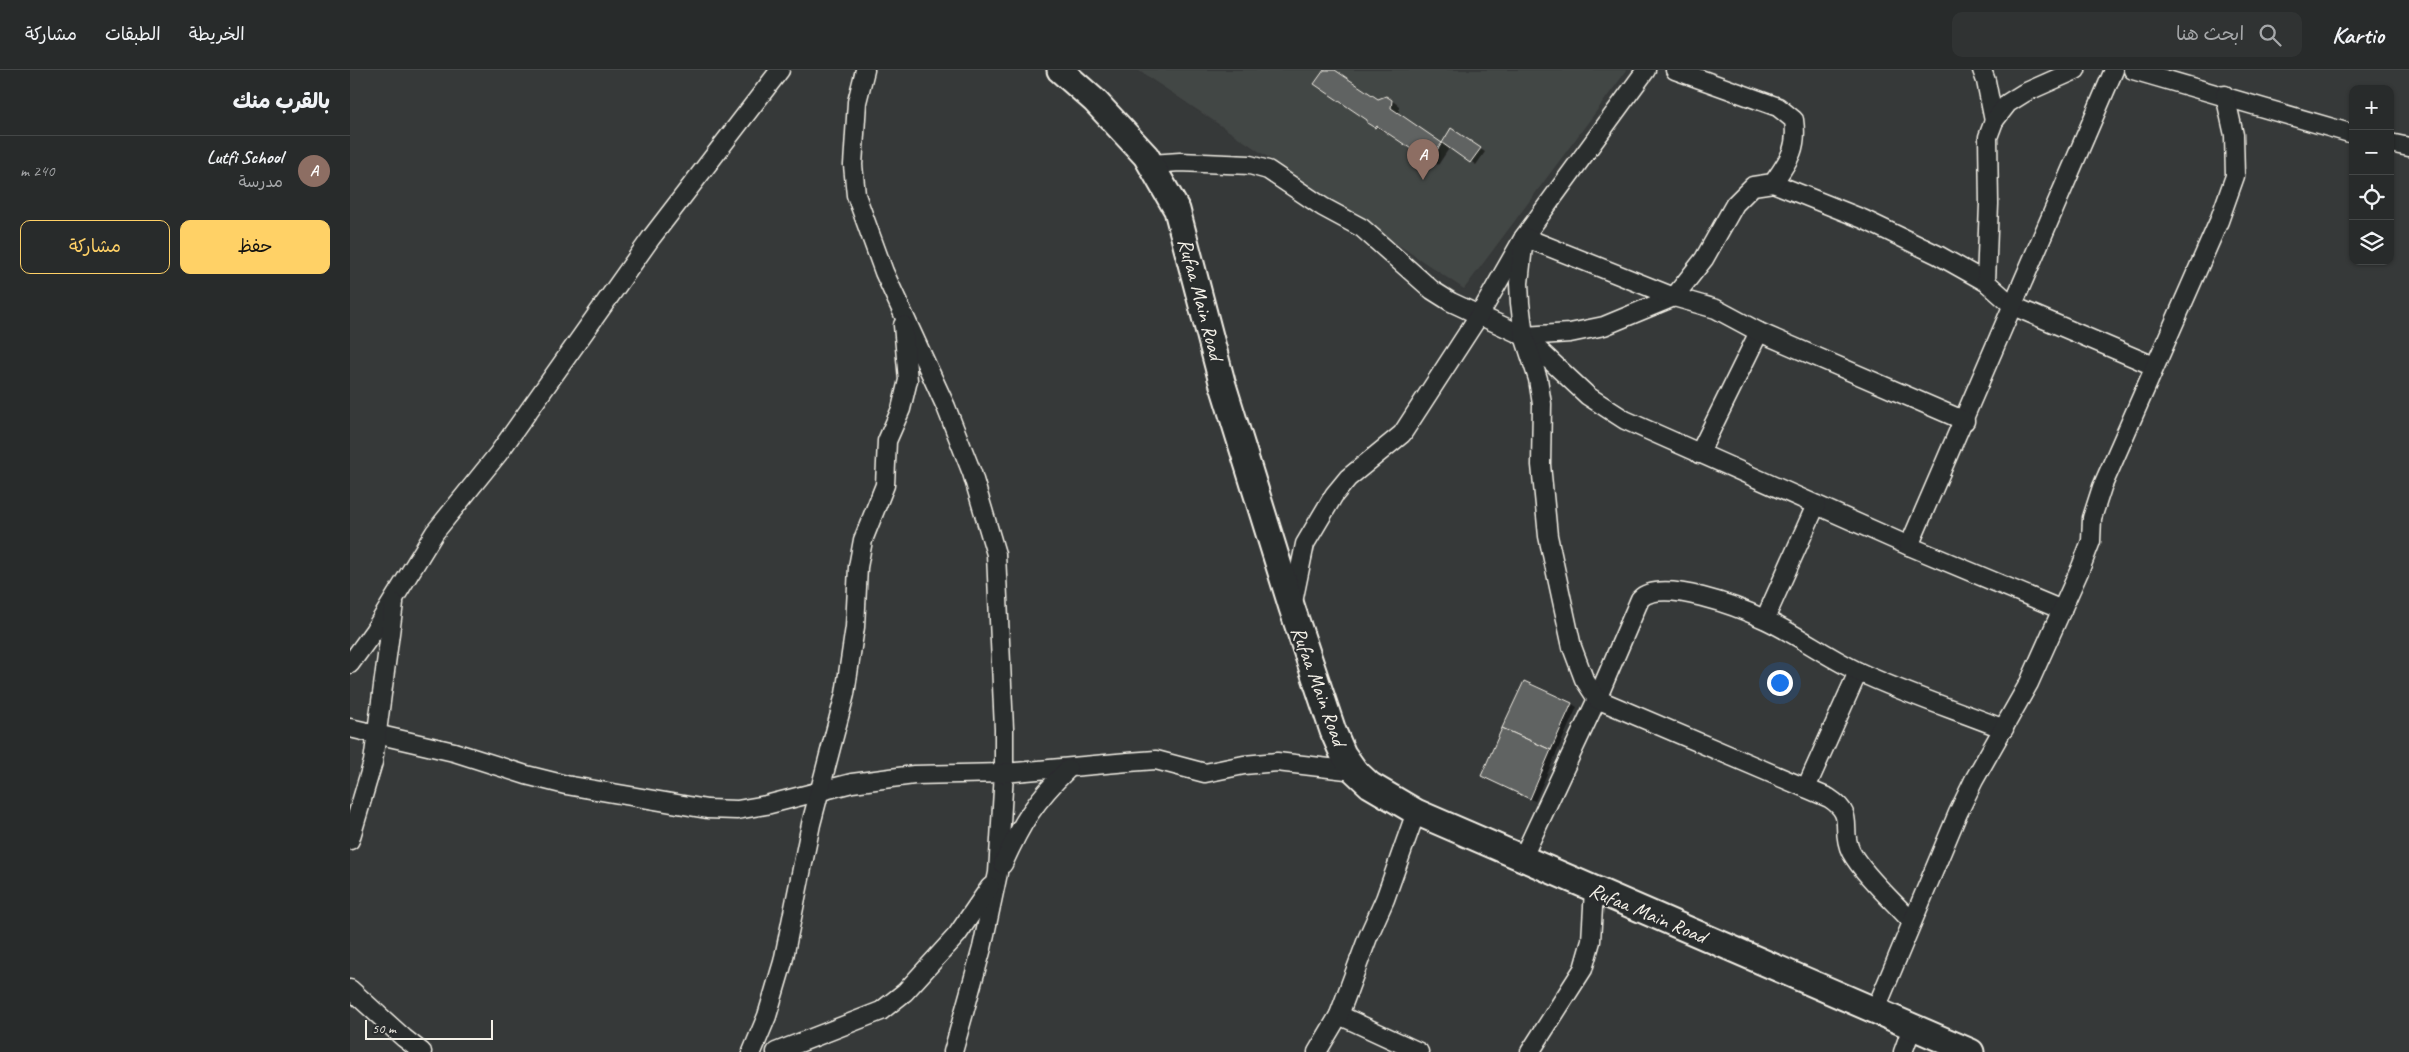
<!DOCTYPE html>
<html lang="ar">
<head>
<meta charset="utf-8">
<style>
	:root { --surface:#282b2b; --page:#303333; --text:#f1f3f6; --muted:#a5a7a9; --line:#444747; --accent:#ffd166 }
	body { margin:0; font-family:Caveat,"Playpen Sans Arabic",sans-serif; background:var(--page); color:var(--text); direction:rtl }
	.controls { position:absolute; right:15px; top:15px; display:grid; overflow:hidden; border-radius:10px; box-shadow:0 1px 4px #0004 }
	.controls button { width:45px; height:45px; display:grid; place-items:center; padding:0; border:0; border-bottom:1px solid var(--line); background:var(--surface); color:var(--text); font:25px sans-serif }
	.scale { position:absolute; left:15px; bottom:12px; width:128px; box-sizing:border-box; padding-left:5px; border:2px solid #f4f1e8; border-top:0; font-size:14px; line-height:18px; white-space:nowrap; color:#f4f1e8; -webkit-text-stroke:4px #2a2d2e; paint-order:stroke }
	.you { position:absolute; left:1429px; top:612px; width:18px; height:18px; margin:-12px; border:4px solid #fff; border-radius:50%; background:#1a73e8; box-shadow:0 0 0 8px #1a73e833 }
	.badge { display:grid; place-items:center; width:32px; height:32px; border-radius:50%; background:var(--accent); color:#fff; font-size:16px; font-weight:700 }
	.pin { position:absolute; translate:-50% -41px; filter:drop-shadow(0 1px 2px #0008) }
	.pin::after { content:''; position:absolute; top:26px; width:18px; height:15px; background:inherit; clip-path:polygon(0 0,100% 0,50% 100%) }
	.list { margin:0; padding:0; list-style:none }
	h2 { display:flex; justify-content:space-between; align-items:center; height:65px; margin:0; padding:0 20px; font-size:21px }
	h2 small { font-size:16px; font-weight:400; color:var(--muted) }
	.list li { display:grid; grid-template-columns:32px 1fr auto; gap:15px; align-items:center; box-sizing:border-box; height:70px; padding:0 20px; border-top:1px solid var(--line) }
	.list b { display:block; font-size:19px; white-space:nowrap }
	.list p { margin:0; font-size:16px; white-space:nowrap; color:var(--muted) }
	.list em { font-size:16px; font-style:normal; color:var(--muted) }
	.actions { display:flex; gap:10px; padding:15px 20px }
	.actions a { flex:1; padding:11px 0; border:1px solid var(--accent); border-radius:10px; text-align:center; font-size:18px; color:var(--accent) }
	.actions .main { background:var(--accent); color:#111 }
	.icon { flex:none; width:28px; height:28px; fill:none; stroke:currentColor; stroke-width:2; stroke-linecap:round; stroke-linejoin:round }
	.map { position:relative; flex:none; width:2059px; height:982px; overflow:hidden; direction:ltr }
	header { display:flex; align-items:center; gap:30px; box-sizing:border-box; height:70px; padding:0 25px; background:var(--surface); border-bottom:1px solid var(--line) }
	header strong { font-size:24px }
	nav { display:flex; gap:28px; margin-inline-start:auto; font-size:18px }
	.search { width:350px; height:45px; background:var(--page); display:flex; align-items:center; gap:12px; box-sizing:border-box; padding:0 18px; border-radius:10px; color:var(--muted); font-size:19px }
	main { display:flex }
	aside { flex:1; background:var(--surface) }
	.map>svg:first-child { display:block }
</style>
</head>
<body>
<header>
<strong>Kartio</strong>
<div class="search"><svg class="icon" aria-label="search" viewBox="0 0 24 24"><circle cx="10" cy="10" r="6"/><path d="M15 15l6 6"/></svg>ابحث هنا</div>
<nav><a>الخريطة</a><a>الطبقات</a><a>مشاركة</a></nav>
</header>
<main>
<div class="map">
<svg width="2059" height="982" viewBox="0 0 2059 982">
	<rect width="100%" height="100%" fill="#363939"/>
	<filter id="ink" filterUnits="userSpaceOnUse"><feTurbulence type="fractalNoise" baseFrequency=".02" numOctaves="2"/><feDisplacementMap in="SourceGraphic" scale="10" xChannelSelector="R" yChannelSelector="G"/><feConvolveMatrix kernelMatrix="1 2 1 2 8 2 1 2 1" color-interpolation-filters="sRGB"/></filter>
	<g filter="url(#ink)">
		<!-- built -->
		<path fill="#434645" d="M788 0H1277L1114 219Z"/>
		<!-- shadow -->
		<g fill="#0007">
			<path d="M976 0H983L1029 30 1036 27 1044 32 1049 36V44L1092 74 1102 60 1135 82 1126 95 1100 77 1088 95 1036 60 1034 62 1018 52 1019 49Z"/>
			<path d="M1222 634 1227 637 1185 731 1138 709Z"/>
		</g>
		<!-- building -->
		<g fill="#616362" stroke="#f4f1e8">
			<path d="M974 0H985L1028 29 1036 26 1042 30 1041 38 1092 73 1079 91 1027 56 1025 58 1017 53V50L964 14Z"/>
			<path d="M1101 58 1131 78 1120 93 1092 73Z"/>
			<path d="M1174 611 1222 633 1201 680 1152 658Z"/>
			<path d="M1152 658 1201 680 1180 729 1131 706Z"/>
		</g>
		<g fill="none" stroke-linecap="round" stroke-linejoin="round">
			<defs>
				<g id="street">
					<path d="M515 0 507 32 503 95 506 125 534 202 596 337 622 403 646 484 654 659V703L648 803 632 878 603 982"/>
					<path d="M1632 0 1636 11 1644 51"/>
					<path d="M1783 0 2003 64"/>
					<path d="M2040 73 2059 77"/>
					<path d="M801 94 830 92 900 95 918 100 973 137 1012 158 1082 220 1101 232 1174 266 1238 326 1275 350 1559 476 1712 540"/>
					<path d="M1423 113 1513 149 1588 185 1636 212 1663 236 1804 296"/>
					<path d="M1636 212 1639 134 1638 67 1644 51 1658 33 1674 23 1726 0"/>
					<path d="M1174 266 1220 263 1254 256 1324 227 1354 189 1385 134 1403 116 1423 113C1439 90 1448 79 1444 50L1428 37 1325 0"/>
					<path d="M1349 384 1409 262"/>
					<path d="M1559 476 1764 0"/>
					<path d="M942 537 955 474 984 425 998 408 1052 364 1130 244 1174 167 1296 0"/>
					<path d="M1415 549 1466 435"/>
					<path d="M0 594 24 561 85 462 148 384 301 168 430 0"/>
					<path d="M0 658 104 682 176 705 216 715 357 739 387 740 416 735 502 713 564 705 654 703 778 692 806 690 855 703 894 695 927 692 1005 701"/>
					<path d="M1456 718 1508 602"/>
					<path d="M0 770 23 692 44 533"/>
					<path d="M1172 789 1247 629 1290 529C1311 507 1391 538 1416 550 1448 565 1477 587 1509 602 1556 624 1606 640 1654 659"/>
					<path d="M653 794C672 752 685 731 718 699"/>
					<path d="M1562 852C1545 833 1513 804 1501 782 1489 758 1507 746 1479 728L1247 629 1234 609 1222 577 1198 466 1191 395 1192 334 1188 309 1174 266 1170 233 1169 213 1174 167 1324 227 1366 239 1409 262 1615 351"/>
					<path d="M0 919 54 968 72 982"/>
					<path d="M1525 941 1608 743 1624 710 1679 613 1731 497 1741 471 1742 448 1752 417 1869 151 1885 106 1884 65 1875 25"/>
					<path d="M989 945 1069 982"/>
					<path d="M402 982 417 946 433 892 461 754 495 624 505 557 508 497 513 470 535 415 537 371 551 339 558 310 553 255"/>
					<path d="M426 982 531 941 555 922 607 865 640 817"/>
					<path d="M967 982 989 945 1018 867 1035 829 1066 742"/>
					<path d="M1180 982 1233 899 1241 871 1244 820"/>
					<path d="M1553 982 1562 957"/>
				</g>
				<path id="secondary" d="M710 0 745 31 796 86 827 140 872 312 942 538 983 661 993 684 1005 701 1020 715 1066 742 1621 982"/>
			</defs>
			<!-- street casing -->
			<use href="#street" stroke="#f4f1e8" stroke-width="21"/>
			<!-- secondary casing -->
			<use href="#secondary" stroke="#f4f1e8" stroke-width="29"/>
			<!-- street -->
			<use href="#street" stroke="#2a2d2e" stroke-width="18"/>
			<!-- secondary -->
			<use href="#secondary" stroke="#2a2d2e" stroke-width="25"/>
		</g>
	</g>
	<g text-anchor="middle" stroke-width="4" stroke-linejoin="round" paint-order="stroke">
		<!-- street labels -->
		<g font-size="21" fill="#f4f1e8" stroke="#2a2d2e">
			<text transform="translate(851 229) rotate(75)" y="7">Rufaa Main Road</text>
			<text transform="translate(969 616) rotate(70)" y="7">Rufaa Main Road</text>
			<text transform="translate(1298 843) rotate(23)" y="7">Rufaa Main Road</text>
		</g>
	</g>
</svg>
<div class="controls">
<button>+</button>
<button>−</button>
<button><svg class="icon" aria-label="locate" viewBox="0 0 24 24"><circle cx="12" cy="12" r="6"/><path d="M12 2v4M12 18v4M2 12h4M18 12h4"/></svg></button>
<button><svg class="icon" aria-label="layers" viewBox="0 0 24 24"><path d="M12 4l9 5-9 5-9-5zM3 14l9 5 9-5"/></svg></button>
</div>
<div class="scale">50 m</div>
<div class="you"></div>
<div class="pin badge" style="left:1073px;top:110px;background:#8d6e63">A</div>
</div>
<aside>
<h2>بالقرب منك<small></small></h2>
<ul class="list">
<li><span class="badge" style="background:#8d6e63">A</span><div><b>Lutfi School</b><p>مدرسة</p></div><em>240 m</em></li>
</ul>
<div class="actions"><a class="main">حفظ</a><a>مشاركة</a></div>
</aside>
</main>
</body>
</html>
